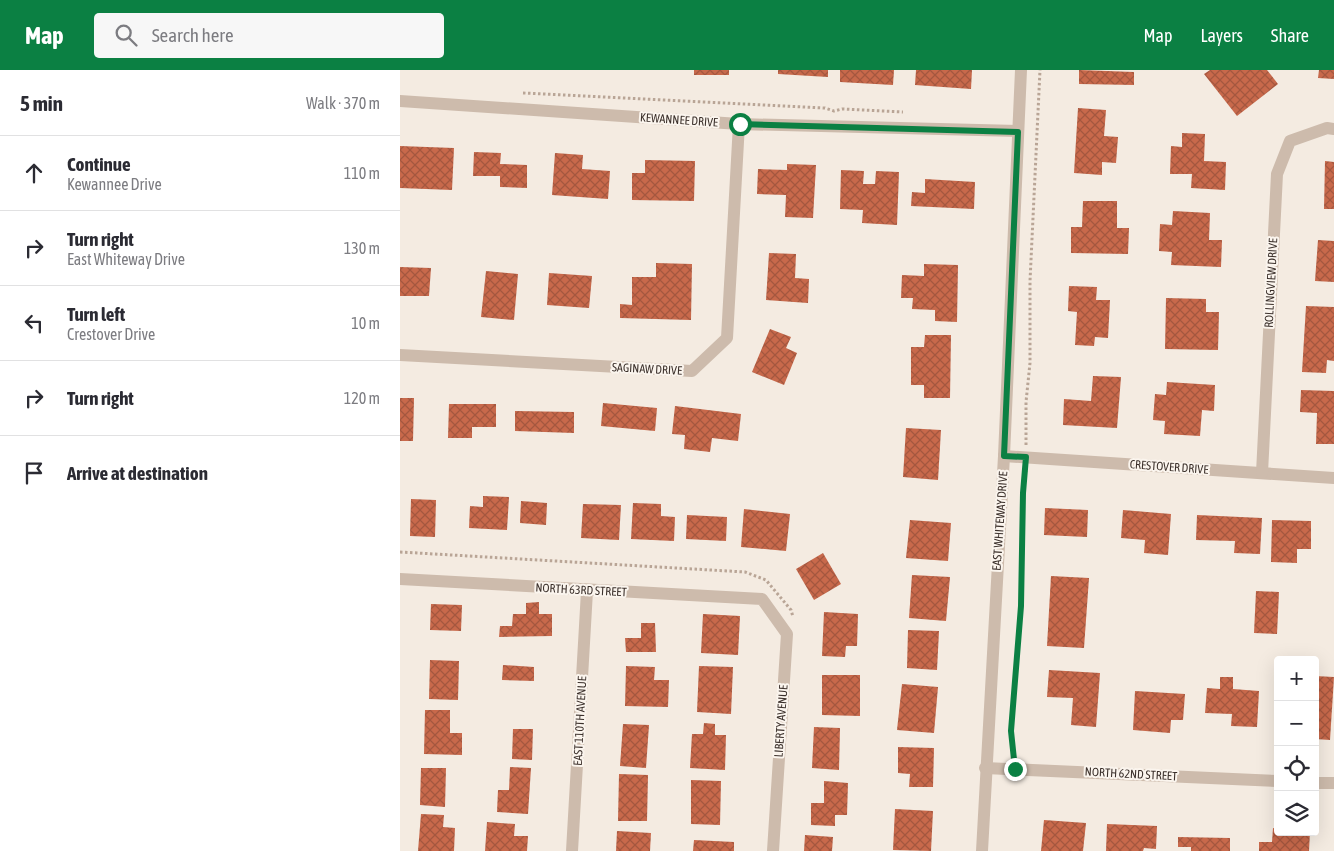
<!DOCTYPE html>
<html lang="en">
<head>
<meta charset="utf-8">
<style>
	:root { --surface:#fff; --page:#f7f7f7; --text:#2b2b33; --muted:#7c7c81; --line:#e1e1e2; --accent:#0b8043 }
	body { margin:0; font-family:"Asap Condensed",sans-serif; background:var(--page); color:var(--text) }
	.controls { position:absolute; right:15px; bottom:15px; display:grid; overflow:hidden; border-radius:5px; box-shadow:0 5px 20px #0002 }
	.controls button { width:45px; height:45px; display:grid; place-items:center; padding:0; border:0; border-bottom:1px solid var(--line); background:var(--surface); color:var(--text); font:25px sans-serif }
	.stop { position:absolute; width:15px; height:15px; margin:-11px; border:4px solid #0b8043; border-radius:50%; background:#fff }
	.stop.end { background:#0b8043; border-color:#fff; box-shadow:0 1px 5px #0008 }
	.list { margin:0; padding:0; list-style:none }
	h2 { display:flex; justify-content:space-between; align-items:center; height:65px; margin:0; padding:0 20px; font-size:21px }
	h2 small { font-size:16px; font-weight:400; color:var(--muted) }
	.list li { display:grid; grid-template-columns:32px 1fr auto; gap:15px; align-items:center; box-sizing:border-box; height:75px; padding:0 20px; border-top:1px solid var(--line) }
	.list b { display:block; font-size:19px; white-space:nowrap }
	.list p { margin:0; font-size:16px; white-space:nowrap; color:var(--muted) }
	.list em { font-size:16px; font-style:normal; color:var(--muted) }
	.icon { flex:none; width:28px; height:28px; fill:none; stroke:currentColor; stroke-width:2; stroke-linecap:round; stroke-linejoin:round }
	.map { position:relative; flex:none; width:934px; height:781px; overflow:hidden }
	header { display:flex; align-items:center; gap:30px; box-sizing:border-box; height:70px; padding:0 25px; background:var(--accent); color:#fff }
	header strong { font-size:24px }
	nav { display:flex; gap:28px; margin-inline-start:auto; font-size:18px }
	.search { width:350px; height:45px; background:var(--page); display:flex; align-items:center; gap:12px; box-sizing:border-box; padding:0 18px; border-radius:5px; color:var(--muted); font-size:19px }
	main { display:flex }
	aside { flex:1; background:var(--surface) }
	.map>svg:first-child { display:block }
</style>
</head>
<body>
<header>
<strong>Map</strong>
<div class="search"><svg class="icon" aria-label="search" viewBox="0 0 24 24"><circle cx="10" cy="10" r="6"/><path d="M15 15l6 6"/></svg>Search here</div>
<nav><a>Map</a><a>Layers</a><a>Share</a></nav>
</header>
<main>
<aside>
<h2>5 min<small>Walk · 370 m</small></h2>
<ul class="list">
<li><svg class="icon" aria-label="ahead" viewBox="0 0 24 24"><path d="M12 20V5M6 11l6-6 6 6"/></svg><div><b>Continue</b><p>Kewannee Drive</p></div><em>110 m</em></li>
<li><svg class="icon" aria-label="right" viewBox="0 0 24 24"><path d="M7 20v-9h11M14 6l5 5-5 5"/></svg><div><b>Turn right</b><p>East Whiteway Drive</p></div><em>130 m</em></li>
<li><svg class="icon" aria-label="left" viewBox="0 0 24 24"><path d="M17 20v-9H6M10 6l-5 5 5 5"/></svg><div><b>Turn left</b><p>Crestover Drive</p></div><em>10 m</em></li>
<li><svg class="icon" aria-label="right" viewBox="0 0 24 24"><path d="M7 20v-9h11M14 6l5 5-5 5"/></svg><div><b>Turn right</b></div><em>120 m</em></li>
<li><svg class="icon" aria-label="arrive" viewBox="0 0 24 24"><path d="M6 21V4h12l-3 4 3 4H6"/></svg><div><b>Arrive at destination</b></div></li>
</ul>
</aside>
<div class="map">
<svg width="934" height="781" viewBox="0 0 934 781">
	<defs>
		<pattern id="building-cross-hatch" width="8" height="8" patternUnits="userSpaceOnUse" patternTransform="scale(1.25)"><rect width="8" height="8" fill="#c8694b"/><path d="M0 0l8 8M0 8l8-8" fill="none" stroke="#a4573f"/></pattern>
	</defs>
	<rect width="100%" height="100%" fill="#f4ebe1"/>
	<!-- building -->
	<g fill="url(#building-cross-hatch)">
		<rect x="294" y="0" width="35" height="5"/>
		<path d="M378 0H428V7L378 4Z"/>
		<path d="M440 0H494L493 15 440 12Z"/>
		<path d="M516 0H572L571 19 515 15Z"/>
		<path d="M679 0 734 2V15L679 14Z"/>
		<path d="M810 0H867L878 14 837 46 804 4Z"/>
		<path d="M919 0H934V9L918 8Z"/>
		<path d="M678 38 706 40 704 66 718 67 716 93 702 92V105L674 103Z"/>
		<path d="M782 63 805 64 804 91 826 92 825 120 791 118 792 104H770L771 76 782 77Z"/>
		<path d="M0 76 54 78 52 120 0 118Z"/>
		<path d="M74 82 101 83 100 94 127 95V118L100 117V106H73Z"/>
		<path d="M155 83 183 85 182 99 210 101 208 129 152 125Z"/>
		<path d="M245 90 295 91 294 131 232 130V103H245Z"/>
		<path d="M925 91 934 92V139H924Z"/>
		<path d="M387 94 416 95 413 148 385 147 386 125 357 124 358 99 387 100Z"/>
		<path d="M441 100 464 101 463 114H475L476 101 499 102 497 155 462 153 463 140 440 139Z"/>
		<path d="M525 109 575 112 574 139 511 136 512 122 525 123Z"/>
		<path d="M683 131H717V158H729L728 184 671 183V157H682Z"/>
		<path d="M773 141 810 143 809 170H822L821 197 771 195 772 182 759 181 760 154 772 155Z"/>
		<path d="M918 170 934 171V212L915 211Z"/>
		<path d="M369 183 396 184 395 208 409 209 408 233 366 230Z"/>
		<path d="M256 193 292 194 291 250 220 248V234L232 235V207H256Z"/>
		<path d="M524 194 558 195 557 252 535 251V240L512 239 513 228H501L502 205 524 206Z"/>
		<path d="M0 197 31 198 29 226H0Z"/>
		<path d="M86 201 118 204 114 250 81 247Z"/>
		<path d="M149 203 192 206 189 238 147 235Z"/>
		<path d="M669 216 697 217 696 230H710L708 268 695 267 694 276 675 275 677 242 668 241Z"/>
		<path d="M766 228 806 229V242H819L818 280 765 279Z"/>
		<path d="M906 236 934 237V291L927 290 926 303 902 302Z"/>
		<path d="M370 259 391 267 386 278 397 283 384 315 352 302Z"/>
		<path d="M525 265H551L550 328H524V315H511V277H524Z"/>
		<path d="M693 306 721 307 717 358 663 355 664 329 691 331Z"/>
		<path d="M767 312 815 315 814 341 802 340 800 366 764 364 765 351 753 350 755 324 766 325Z"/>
		<path d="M901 320 934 321V374H916L917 343 900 342Z"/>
		<path d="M0 328H14L13 371H0Z"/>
		<path d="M203 333 257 338 255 361 201 356Z"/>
		<path d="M49 334H96V357H72V368H48Z"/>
		<path d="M275 336 341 344 338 371 312 368 310 382 284 379 285 365 272 364Z"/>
		<path d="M115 341 174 342V363L115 361Z"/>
		<path d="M506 358 541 360 538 410 503 407Z"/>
		<path d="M83 426 109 427 107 460 69 458 70 436 83 437Z"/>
		<path d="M11 429 36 430 35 467 10 466Z"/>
		<path d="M121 431 147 433 146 455 120 453Z"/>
		<path d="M233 433 261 434V446L275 447 274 471 231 469Z"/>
		<path d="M183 434 221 435 219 470 181 468Z"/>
		<path d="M645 438 688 440 687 467 644 465Z"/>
		<path d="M344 439 390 444 386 481 341 477Z"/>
		<path d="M723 440 771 444 768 485 744 483 745 470 721 468Z"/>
		<path d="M287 445 327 447 326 471 286 469Z"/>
		<path d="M797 445 862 448 860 484 834 483 835 471 796 470Z"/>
		<path d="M510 450 551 453 548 491 506 488Z"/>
		<path d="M872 450 911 451V479H897V493L871 492Z"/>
		<path d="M423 483 441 514 414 530 396 499Z"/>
		<path d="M512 505 550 507 546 551 509 548Z"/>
		<path d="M651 506 689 508 684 578 647 576Z"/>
		<path d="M856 521 879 522 877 564 854 563Z"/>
		<path d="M139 532V544H152V566L99 567 100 556H112L113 544H126V533Z"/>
		<path d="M31 534 62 535 61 561 30 560Z"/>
		<path d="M424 542 458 544 457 576H446L445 587 422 586Z"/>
		<path d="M303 544 340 546 338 585 301 583Z"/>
		<path d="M241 553H255L256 582H226L225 568H241Z"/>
		<path d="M508 560 539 561 537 600 507 598Z"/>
		<path d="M30 590 59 591 58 630 29 629Z"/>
		<path d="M103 595 134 597V611L102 610Z"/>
		<path d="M226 596 255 597 254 610H269L268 637 225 636Z"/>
		<path d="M299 596 333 597 331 644 297 642Z"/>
		<path d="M649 600 700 603 696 657 671 655 673 628 647 627Z"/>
		<path d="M422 605H460V646L422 645Z"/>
		<path d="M915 606 934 607 930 670 915 669Z"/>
		<path d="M820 607H833V619L859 621 857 657 831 656 832 644 805 643 807 618 820 619Z"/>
		<path d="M502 614 538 617 534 663 497 660Z"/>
		<path d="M735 621 785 624 783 650H771L770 663 733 660Z"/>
		<path d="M25 640H50V663H62V685L24 684Z"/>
		<path d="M304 653 315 654V665H326L325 700 290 698 292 664H303Z"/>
		<path d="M223 654 249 655 246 698 220 696Z"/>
		<path d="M414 657 440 658 439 700 412 698Z"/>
		<path d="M113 659H133L132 690 112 689Z"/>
		<path d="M498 677 534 678 533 717H509L510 704 498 703Z"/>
		<path d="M110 697 131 698 128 744 97 742 98 720H109Z"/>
		<path d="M21 698H46L45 737 20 735Z"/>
		<path d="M219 704 248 705 247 751H218Z"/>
		<path d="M291 710 321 711 320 755 291 754Z"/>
		<path d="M424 711 448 713 447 745H435V756L411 755V733H424Z"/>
		<path d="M495 739 533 741 531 781 493 780Z"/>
		<path d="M21 744 44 745 43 757 55 758 54 781H18Z"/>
		<path d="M644 750 686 753 683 781H641Z"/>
		<path d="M87 752 115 754 114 766H128L127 781H85Z"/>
		<path d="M707 754 757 756 756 779 744 778 743 781H706Z"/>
		<path d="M873 758 878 759V762H910L909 781H859V772H872Z"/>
		<path d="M217 761 251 763 250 781H216Z"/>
		<path d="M405 765 433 767 432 781H404Z"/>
		<path d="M778 767 830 768V781H791V777H778Z"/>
		<path d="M294 770 334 772V781H293Z"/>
	</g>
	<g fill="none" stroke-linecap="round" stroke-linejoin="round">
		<!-- path -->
		<g stroke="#b9a596" stroke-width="3" stroke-dasharray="2.5 2.5" stroke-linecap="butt">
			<path d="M123 23 425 38 434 41 442 39 503 42"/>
			<path d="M626 375V332L630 293V211L640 0"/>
			<path d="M0 482 345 502 366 510 391 540 393 547"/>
			<path d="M614 686 611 661 621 536 623 423 626 401"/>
		</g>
		<!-- minor -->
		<g stroke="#cdbbac" stroke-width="12">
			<path d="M0 31 339 54 618 61"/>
			<path d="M0 285 292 301 327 268 339 54"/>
			<path d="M604 386 934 408"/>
			<path d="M862 403 877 104 890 71 927 58 934 59"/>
			<path d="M0 509 362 529 387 564 373 781"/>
			<path d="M585 698 878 711"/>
			<path d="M915 713H934"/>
			<path d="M172 781 187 521"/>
			<path d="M582 781 604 386 621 0"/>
		</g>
	</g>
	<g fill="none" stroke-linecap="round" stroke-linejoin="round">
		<!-- route -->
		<path stroke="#0b8043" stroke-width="6" d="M340 54 618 62 604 386 626 387 623 423 621 536 611 661 615 699"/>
	</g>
	<g text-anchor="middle" stroke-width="4" stroke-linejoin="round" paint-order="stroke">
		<!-- street labels -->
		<g font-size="12" fill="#3b302b" stroke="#fbf5ee">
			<text transform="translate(279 50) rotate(4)" y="4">KEWANNEE DRIVE</text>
			<text transform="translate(871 213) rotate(-87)" y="4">ROLLINGVIEW DRIVE</text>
			<text transform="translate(247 299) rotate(3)" y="4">SAGINAW DRIVE</text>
			<text transform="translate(769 397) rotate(4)" y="4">CRESTOVER DRIVE</text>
			<text transform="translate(600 451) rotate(-86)" y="4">EAST WHITEWAY DRIVE</text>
			<text transform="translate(181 520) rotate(3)" y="4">NORTH 63RD STREET</text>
			<text transform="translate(180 651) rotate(-87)" y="4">EAST 110TH AVENUE</text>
			<text transform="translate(381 651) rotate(-86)" y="4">LIBERTY AVENUE</text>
			<text transform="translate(731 704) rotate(3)" y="4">NORTH 62ND STREET</text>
		</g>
	</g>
</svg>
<div class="controls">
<button>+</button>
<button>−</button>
<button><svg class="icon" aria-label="locate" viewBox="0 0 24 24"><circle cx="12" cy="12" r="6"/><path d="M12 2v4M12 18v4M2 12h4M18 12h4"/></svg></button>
<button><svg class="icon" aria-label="layers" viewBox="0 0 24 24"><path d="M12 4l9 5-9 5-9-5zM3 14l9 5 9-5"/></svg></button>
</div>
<div class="stop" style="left:340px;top:54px"></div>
<div class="stop end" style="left:615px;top:699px"></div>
</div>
</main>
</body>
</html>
